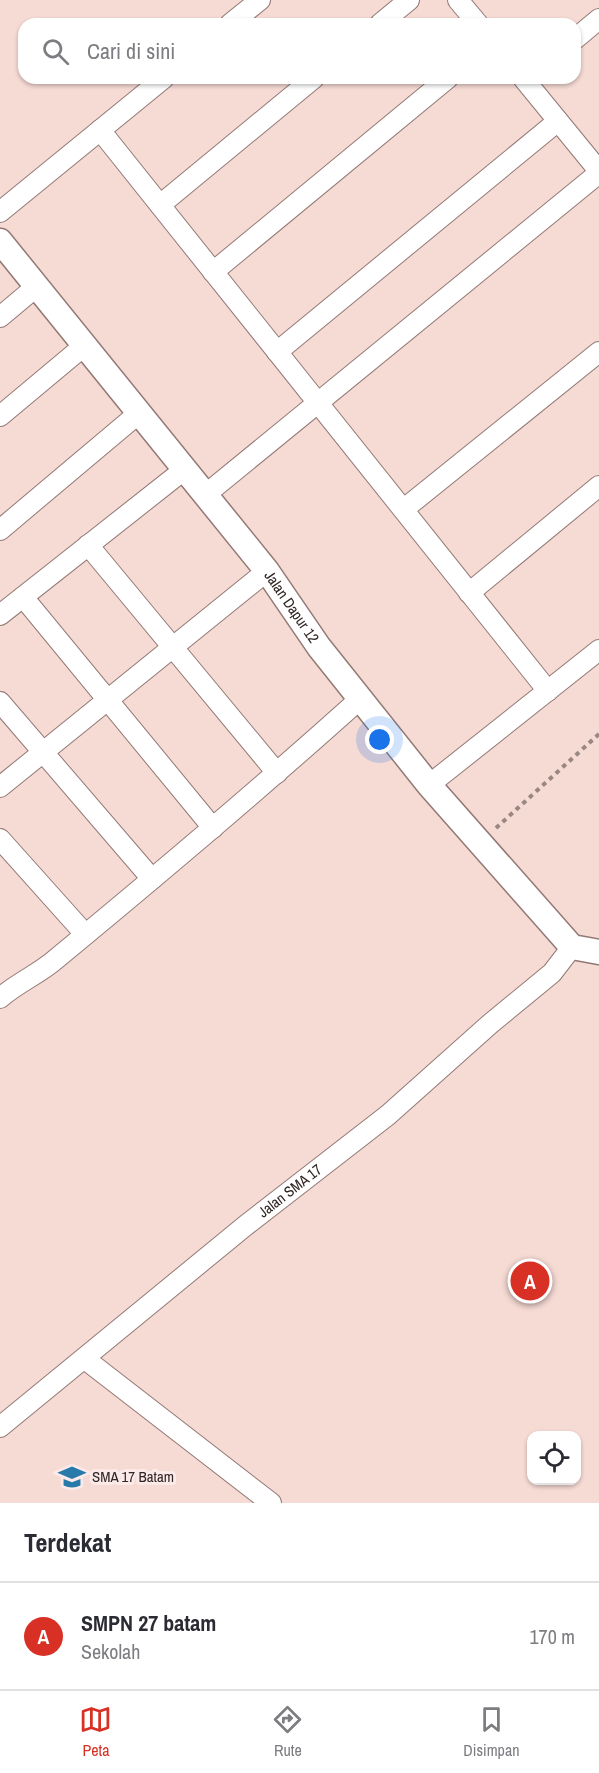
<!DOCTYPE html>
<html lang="id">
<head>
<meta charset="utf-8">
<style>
	:root { --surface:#fff; --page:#f7f7f7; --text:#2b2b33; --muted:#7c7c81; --line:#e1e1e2; --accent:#d93025 }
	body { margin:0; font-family:"Archivo Narrow",sans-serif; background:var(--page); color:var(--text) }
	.controls { position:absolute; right:18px; bottom:18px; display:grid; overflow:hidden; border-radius:12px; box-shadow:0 2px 4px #0004 }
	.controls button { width:54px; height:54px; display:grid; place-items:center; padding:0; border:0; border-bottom:2px solid var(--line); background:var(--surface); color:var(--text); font:30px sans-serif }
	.you { position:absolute; left:380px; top:740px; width:21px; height:21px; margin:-15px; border:4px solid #fff; border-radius:50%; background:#1a73e8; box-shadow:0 0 0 9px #1a73e833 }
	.badge { display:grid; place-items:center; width:39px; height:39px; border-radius:50%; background:var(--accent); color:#fff; font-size:20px; font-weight:700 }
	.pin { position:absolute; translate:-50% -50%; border:3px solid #fff; box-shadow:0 2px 6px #0006 }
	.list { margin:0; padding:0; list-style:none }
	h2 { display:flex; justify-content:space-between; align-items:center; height:78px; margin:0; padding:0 24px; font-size:26px }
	h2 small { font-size:20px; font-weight:400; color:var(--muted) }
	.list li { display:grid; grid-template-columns:39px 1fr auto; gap:18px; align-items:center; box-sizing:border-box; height:108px; padding:0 24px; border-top:2px solid var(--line) }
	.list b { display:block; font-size:22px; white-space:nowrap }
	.list p { margin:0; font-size:20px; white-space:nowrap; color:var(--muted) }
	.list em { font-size:20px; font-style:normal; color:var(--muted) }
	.icon { flex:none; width:33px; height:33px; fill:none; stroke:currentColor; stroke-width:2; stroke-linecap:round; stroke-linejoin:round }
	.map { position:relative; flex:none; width:599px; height:1503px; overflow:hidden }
	.search { position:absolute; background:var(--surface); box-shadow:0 2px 4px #0004; left:18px; right:18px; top:18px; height:66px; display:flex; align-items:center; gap:15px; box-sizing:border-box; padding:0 21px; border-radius:18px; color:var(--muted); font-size:22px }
	.sheet { height:186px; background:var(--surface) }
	nav { display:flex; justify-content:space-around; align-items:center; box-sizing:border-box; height:84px; border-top:2px solid var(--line); background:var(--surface); font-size:16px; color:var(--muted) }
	nav a { display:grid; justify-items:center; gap:3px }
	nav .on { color:var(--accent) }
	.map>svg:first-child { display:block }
</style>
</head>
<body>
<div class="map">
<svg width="599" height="1503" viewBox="0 0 599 1503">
	<rect width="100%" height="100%" fill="#f6dad4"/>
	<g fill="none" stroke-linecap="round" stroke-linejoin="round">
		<defs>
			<g id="minor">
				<path d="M458 0 478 24"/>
				<path d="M230 24 260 0"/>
				<path d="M380 24 409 0"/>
				<path d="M575 39 599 19"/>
				<path d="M523 78 599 171"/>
				<path d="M100 130 548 691"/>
				<path d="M160 205 314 78"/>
				<path d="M0 212 164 78"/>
				<path d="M213 272 448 78"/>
				<path d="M0 317 37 286"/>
				<path d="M277 352 558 121"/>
				<path d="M0 416 85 345"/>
				<path d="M205 495 599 173"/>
				<path d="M404 509 599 352"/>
				<path d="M0 530 139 413"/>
				<path d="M88 545 277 773"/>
				<path d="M469 593 599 486"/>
				<path d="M23 597 213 828"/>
				<path d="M0 615 185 469"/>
				<path d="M0 702 152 879"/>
				<path d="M429 785 599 650"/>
				<path d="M0 787 267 571"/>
				<path d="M0 839 85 934"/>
				<path d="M0 998C17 983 39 974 56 959 159 874 261 788 361 698"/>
				<path d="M85 1359 271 1503"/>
				<path id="s1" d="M0 1427 245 1226 388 1115 490 1024 552 973 572 947"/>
			</g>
			<g id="tertiary">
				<path id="s2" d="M0 241 267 571 319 647 429 785 572 947 599 952"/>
			</g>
		</defs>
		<!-- minor casing -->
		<use href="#minor" stroke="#937975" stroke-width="22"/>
		<!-- tertiary casing -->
		<use href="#tertiary" stroke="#937975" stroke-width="27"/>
		<!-- path -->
		<path stroke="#9a8682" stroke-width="4" stroke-dasharray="4.5 4.5" stroke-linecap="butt" d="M496 828 599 734"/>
		<!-- minor -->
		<use href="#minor" stroke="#fff" stroke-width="20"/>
		<!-- tertiary -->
		<use href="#tertiary" stroke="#fff" stroke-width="24"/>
	</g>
	<!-- icons -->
	<defs>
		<symbol id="school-bare" viewBox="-9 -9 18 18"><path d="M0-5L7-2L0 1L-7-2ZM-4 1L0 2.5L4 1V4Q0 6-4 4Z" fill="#287aaa" stroke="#fbeae7" stroke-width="2.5" paint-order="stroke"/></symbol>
	</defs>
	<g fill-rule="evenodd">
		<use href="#school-bare" x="53" y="1458" width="38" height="38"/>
	</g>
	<g text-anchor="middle" stroke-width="6" stroke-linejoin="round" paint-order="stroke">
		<!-- street labels -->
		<g font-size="15" fill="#302624" stroke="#fbeae7">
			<text dy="5" stroke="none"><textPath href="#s2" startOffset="468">Jalan Dapur 12</textPath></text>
			<text dy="5" stroke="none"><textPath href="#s1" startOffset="374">Jalan SMA 17</textPath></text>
		</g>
		<!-- poi labels -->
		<g font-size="15" fill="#302624" stroke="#fbeae7" text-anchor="start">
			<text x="92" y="1482">SMA 17 Batam</text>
		</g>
	</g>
</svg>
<div class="controls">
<button><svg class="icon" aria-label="locate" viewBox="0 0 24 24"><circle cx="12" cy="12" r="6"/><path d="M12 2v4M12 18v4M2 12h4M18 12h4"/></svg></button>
</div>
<div class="you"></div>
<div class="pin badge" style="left:530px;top:1281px">A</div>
<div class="search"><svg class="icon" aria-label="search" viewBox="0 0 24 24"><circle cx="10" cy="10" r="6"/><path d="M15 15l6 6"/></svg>Cari di sini</div>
</div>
<section class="sheet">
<h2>Terdekat<small></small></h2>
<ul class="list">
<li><span class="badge">A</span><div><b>SMPN 27 batam</b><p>Sekolah</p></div><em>170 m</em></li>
</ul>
</section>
<nav>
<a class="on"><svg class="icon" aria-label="map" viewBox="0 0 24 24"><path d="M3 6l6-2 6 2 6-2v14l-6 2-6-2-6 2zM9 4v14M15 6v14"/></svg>Peta</a>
<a><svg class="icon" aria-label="directions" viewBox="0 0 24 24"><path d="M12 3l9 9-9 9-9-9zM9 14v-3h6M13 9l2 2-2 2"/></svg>Rute</a>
<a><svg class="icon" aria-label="saved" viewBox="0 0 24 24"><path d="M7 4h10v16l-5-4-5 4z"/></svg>Disimpan</a>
</nav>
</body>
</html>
